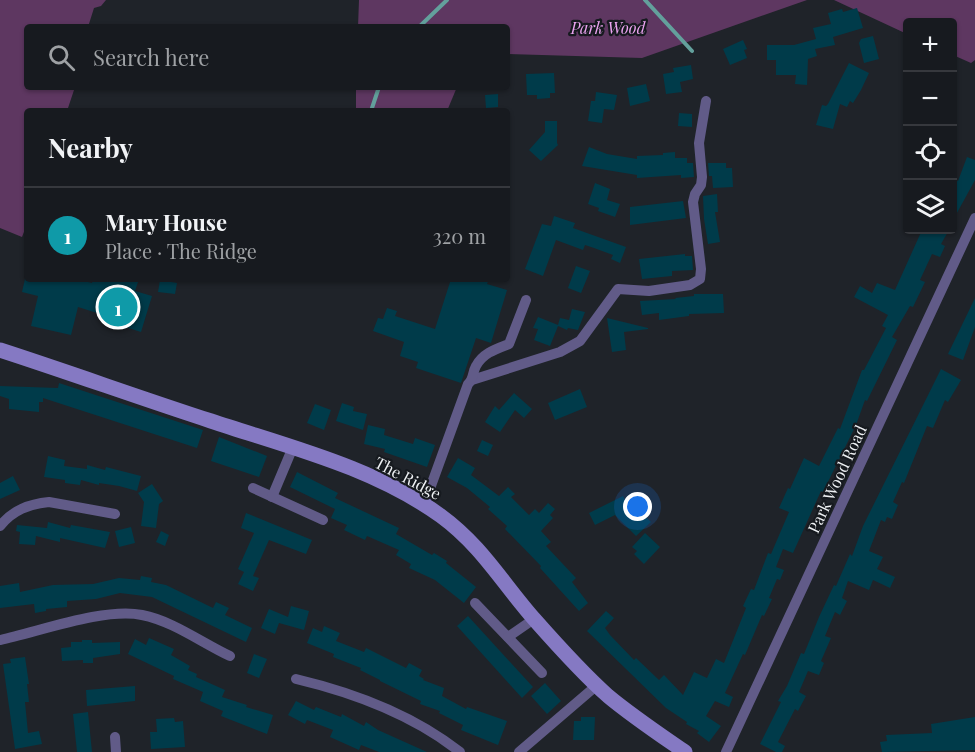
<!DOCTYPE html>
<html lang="en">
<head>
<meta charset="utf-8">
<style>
	:root { --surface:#171a1f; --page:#202328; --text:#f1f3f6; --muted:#9ea1a4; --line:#36383d; --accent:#d93025 }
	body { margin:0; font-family:"Playfair Display",serif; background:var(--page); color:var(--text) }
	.controls { position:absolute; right:18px; top:18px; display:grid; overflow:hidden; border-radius:6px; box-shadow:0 2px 4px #0004 }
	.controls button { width:54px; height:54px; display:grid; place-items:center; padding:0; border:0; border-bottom:2px solid var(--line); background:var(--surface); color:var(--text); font:30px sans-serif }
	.you { position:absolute; left:638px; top:507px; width:21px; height:21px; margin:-15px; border:4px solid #fff; border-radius:50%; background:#1a73e8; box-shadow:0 0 0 9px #1a73e833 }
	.badge { display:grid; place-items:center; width:39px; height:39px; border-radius:50%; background:var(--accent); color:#fff; font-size:20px; font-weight:700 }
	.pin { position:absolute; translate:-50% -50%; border:3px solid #fff; box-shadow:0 2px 6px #0006 }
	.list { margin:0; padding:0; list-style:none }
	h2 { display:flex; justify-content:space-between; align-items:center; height:78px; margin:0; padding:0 24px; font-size:26px }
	h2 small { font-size:20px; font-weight:400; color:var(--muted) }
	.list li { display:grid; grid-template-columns:39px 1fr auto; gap:18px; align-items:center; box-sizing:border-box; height:96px; padding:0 24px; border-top:2px solid var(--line) }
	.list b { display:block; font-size:22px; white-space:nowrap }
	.list p { margin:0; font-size:20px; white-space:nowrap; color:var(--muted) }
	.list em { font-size:20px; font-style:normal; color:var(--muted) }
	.icon { flex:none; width:33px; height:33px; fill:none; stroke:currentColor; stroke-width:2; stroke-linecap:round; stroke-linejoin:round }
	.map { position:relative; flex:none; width:975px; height:752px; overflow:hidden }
	.search { position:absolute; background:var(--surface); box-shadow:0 2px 4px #0004; left:24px; top:24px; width:486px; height:66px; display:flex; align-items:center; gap:15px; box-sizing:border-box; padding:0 21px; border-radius:6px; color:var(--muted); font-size:22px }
	.panel { position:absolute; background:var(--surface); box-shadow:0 2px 4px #0004; left:24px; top:108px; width:486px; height:174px; border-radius:6px }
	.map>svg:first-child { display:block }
</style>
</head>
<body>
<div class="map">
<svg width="975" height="752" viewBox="0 0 975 752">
	<rect width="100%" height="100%" fill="#1f2329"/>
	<!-- green -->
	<g fill="#5e3761">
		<path d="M0 0H106L101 6 94 8 88 27H27V87H75L67 111H27V224L22 237 0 228Z"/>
		<path d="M359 0H807L642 58 507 54V27H358Z"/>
		<path d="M834 0H975V60L971 63 953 55 952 22H908L907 34Z"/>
		<path d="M356 87H457L447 111H356Z"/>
	</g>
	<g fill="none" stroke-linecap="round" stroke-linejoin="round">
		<!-- stream -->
		<g stroke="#63a09c" stroke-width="4">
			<path d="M645 0 692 51"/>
			<path d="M419 27 447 0"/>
			<path d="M371 111 379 87"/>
		</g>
	</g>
	<!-- building -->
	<g fill="#003b4a">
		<path d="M857 8 863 28 833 37 835 45 815 49 817 56 808 59 807 85 795 84 796 75H776V60H767V45H794L816 39 813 28 831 24 828 13 842 9 843 12Z"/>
		<path d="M873 36 879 59 864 63 859 43 861 39Z"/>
		<path d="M743 40 747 49 744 50 747 58 730 65 723 49Z"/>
		<path d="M849 63 869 73 861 90 853 103 850 101 847 107 840 104 833 129 816 125 822 105 826 106 828 104Z"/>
		<path d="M691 65 693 79 680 82 682 92 666 94 663 74 674 72 673 68Z"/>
		<path d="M554 73 555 93H550V98L537 99V95H527L526 74Z"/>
		<path d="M646 84 650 101 630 106 627 88Z"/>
		<path d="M596 92 617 95 614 110 604 109 602 123 588 121 591 101H595Z"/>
		<path d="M498 94V107L486 108 485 95Z"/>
		<path d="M679 113 692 114V127L678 126Z"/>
		<path d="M545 121H557V143L558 145 541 161 529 150 545 132Z"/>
		<path d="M589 147 607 154 637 159V156L663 155V153L675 152V158H687V163H693L694 177 681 178V175L637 178V175L582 166Z"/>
		<path d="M967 157 975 160V180L952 222V178L958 181Z"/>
		<path d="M708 163H726V168H732L733 187 713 188 712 176H709Z"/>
		<path d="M595 183 610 189 607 200 620 204 615 217 598 211 599 208 588 204Z"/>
		<path d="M717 194 718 212H715L720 242 708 244 704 219 703 196Z"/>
		<path d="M683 201 686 218 630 225V207Z"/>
		<path d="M554 216 575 223 573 228 626 247 620 263 611 259 613 255 594 248 585 245 583 250 556 240 543 276 525 269 542 224 551 226Z"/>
		<path d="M922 230H949L941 244 945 246 940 257 932 254 920 280 925 282 913 307 910 306 892 337 897 340 867 401 865 400 856 425 823 492 821 491 793 553 783 549 776 567 784 570 780 580 777 579 769 598 772 599 764 616 762 615 745 655 743 654 725 693 733 697 729 707 715 701 706 716 721 726 709 742 697 733 699 731 686 724 687 722 666 708 587 631 606 611 614 618 605 628 610 635 634 660 636 658 659 680 664 675 683 695 694 672 707 678 716 659 724 663 746 608 743 606 751 589 754 590 768 553 771 554 789 512 779 508 788 488 790 489 804 458 819 466 838 428 840 429 862 370H864L886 328 882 326 888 315 854 297 860 286 872 293 877 283 895 290Z"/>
		<path d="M685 254V256H692L693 270 672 271V276L642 279 639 259Z"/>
		<path d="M576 266 590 271 581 293 568 288Z"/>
		<path d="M25 279H77L92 283 93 279H139L135 291 152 296 141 332 122 326 123 322 97 316V313L78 307 71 335 31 326 38 296 22 292Z"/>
		<path d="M451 279H489L487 284 507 290 491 343 476 338 461 383 416 368 418 362 400 356 404 342 373 331 378 318 383 319 387 308 397 311 395 316 435 329Z"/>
		<path d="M160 280 177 283 175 294 158 292Z"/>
		<path d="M694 294H723L724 313 689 314V316L659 320V313L642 315 640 301 676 299 675 298 694 296Z"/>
		<path d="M975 298V327L963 360 948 354Z"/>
		<path d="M572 309 585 312 578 330 568 328 567 330 558 326 550 346 534 340 538 329 533 328 538 317 558 325 560 318 569 320Z"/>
		<path d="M607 318 648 328V329L624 332 626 350 612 352Z"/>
		<path d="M941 369 961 380 948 402 945 400 933 428 927 426 904 483 902 482 893 502 898 505 892 519 887 517 885 522 881 520 869 551 883 557 877 569 895 577 890 588 873 580 869 590 848 581 842 598 847 601 840 615 835 612 825 636 831 638 821 661 824 663 819 675 808 671 799 692 806 696 798 711 795 709 778 742 785 746 782 752H776L760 744 781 702 778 701 787 686 801 653 804 654 819 617 834 585 836 586 850 554 852 556 863 526Z"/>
		<path d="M59 383 203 430 197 448 43 398V402H39V412L9 409V399L0 396V386L58 388Z"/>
		<path d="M580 389 587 407 555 420 548 403Z"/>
		<path d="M514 393 532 409 524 418 515 410 500 432 485 422 495 406 499 410Z"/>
		<path d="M342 403 354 407 353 411 367 414 363 430 336 421Z"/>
		<path d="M315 404 331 410 324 430 307 423Z"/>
		<path d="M368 425 385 429 384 435 413 444 415 438 435 445 427 467 384 452 385 449 364 444Z"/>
		<path d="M219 437 267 456 259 477 211 461Z"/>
		<path d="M482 440 493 445 488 456 477 451Z"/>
		<path d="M48 456 65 460 64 466 87 469V465L105 470 106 467 141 476 137 491 119 486 99 483V485L81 480 80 485 65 483V480L44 477Z"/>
		<path d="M458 458 475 468 471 475 499 496 508 487 515 494 511 497 529 515 535 509 539 513 548 503 555 509 550 515 553 518 541 531 551 542 546 546 576 578 572 582 588 603 579 611 540 568 541 566 505 529 507 526 488 509 490 507 467 488 447 477Z"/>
		<path d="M297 472 338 493 335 498 399 528 396 534 432 555 434 553 447 561 446 563 476 587 464 603 435 580 409 568 411 564 396 555 399 550 367 536 365 540 344 530 347 525 331 518 335 509 290 487Z"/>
		<path d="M13 476 20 490 0 499V483Z"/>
		<path d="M152 484 163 501 159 504 156 528 141 526 144 502 138 493Z"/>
		<path d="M623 496 632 514 640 506 648 514 645 516 651 522 636 536 615 515 595 525 589 513Z"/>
		<path d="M246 513 312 540 306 554 269 540 253 576 259 578 253 591 238 584 244 572 238 569 254 533 241 528Z"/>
		<path d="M48 522 70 528 71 525 110 532 105 548 60 538V542L36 536 35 545 19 544 20 532 16 531 17 525 47 528Z"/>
		<path d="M131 527 135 543 119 547 115 531Z"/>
		<path d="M161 531 169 535 165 546 156 542Z"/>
		<path d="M645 533 660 547 644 564 634 554 637 551 632 547Z"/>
		<path d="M141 576 152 578 151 582 166 585 213 608 216 602 229 608 225 615 252 628 246 642 152 597 120 593 96 599 67 601V607L46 609V611L35 613 34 604 0 608V586L19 583 20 592 53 585 93 584 119 578 140 580Z"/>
		<path d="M291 606 309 611 304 630 279 623 275 634 261 628 269 609 288 617Z"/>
		<path d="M468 616 533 687 522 698 457 626Z"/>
		<path d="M324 626 340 633 336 641 364 652 366 648 406 668 409 663 422 670 419 676 424 679 423 680 444 688 442 696 466 709 467 707 507 721 498 745 461 730 463 725 439 713 440 711 420 704 421 701 380 681V680L360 670 361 668 333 657 334 654 307 643 313 628 322 632Z"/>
		<path d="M149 638 174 649 171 655 190 666 188 670 197 674 196 677 225 690 222 697 247 705 246 707 273 715 267 734 221 716 223 711 200 701 203 692 173 679 174 676 128 654 135 639 146 645Z"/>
		<path d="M82 640H92V643L120 642V654L93 658V663H83V660L62 661 61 648 71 647V642H82Z"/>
		<path d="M254 654 267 659 259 678 247 673Z"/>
		<path d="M25 657 29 684H27L29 702H25L28 733 39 731 42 744 15 749 3 664 11 663 10 659Z"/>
		<path d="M545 683 561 701 547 714 531 696Z"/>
		<path d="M135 686V701L87 706 86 690Z"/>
		<path d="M296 701 314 710 316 707 341 717 342 714 364 726 366 722 378 730 427 752H379L361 745 359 750 330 737 333 730 307 720 305 724 288 715Z"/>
		<path d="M88 712 92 752H77L73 714Z"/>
		<path d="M581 717H595L594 740H573L574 721H581Z"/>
		<path d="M975 717V750L882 752 880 742 887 741 886 735 932 733 931 724Z"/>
		<path d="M174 718 175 722 183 721 185 747 151 749 150 732H157L156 719Z"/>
	</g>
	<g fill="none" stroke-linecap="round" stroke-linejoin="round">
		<!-- minor -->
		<g stroke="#615b88" stroke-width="10">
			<path d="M472 380 560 352 580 341 618 289 649 291 690 285 700 279 701 269 693 202 695 194 701 185 702 177 699 143 706 101"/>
			<path d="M253 488 323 520"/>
			<path d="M272 497 293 447"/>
			<path d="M424 505 468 384C474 379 472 373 476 366 483 353 496 349 509 344L526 300"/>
			<path d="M0 526C13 510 29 504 49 502L115 514"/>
			<path d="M475 603 542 673"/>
			<path d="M508 637 534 619"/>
			<path d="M0 640C38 632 105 607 142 615 173 621 202 643 230 656"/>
			<path d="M296 679C355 693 412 714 460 752"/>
			<path d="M115 737 116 752"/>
			<path d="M519 752 596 686"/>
			<path d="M726 752 975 218"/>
		</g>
		<!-- secondary -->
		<path stroke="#8579c3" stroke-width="15" d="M0 350C71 373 140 398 211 421 289 447 373 467 441 516 482 546 503 584 535 620 558 646 582 673 608 696 632 716 659 734 685 752"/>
	</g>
	<g text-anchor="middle" stroke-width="4.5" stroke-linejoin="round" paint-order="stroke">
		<!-- park labels -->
		<g font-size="16" font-style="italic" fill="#eca4f1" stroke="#161a1f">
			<text x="608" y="34">Park Wood</text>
		</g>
		<!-- street labels -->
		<g font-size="16" fill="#eef1f4" stroke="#161a1f">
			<text transform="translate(408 478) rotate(28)" y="6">The Ridge</text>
			<text transform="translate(837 479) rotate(-65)" y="6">Park Wood Road</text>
		</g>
	</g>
</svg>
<div class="controls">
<button>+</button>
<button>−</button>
<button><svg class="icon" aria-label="locate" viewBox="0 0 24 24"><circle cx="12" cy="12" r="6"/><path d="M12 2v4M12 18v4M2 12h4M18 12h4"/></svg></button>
<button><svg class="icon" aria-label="layers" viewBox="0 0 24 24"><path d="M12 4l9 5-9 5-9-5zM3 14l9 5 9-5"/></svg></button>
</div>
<div class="you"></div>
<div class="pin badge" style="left:118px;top:307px;background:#0f9aa8">1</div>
<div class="search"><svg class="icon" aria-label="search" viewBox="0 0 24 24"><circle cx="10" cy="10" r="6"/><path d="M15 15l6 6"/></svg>Search here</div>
<section class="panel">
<h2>Nearby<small></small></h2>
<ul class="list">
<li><span class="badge" style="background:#0f9aa8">1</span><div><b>Mary House</b><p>Place · The Ridge</p></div><em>320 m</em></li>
</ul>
</section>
</div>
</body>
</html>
